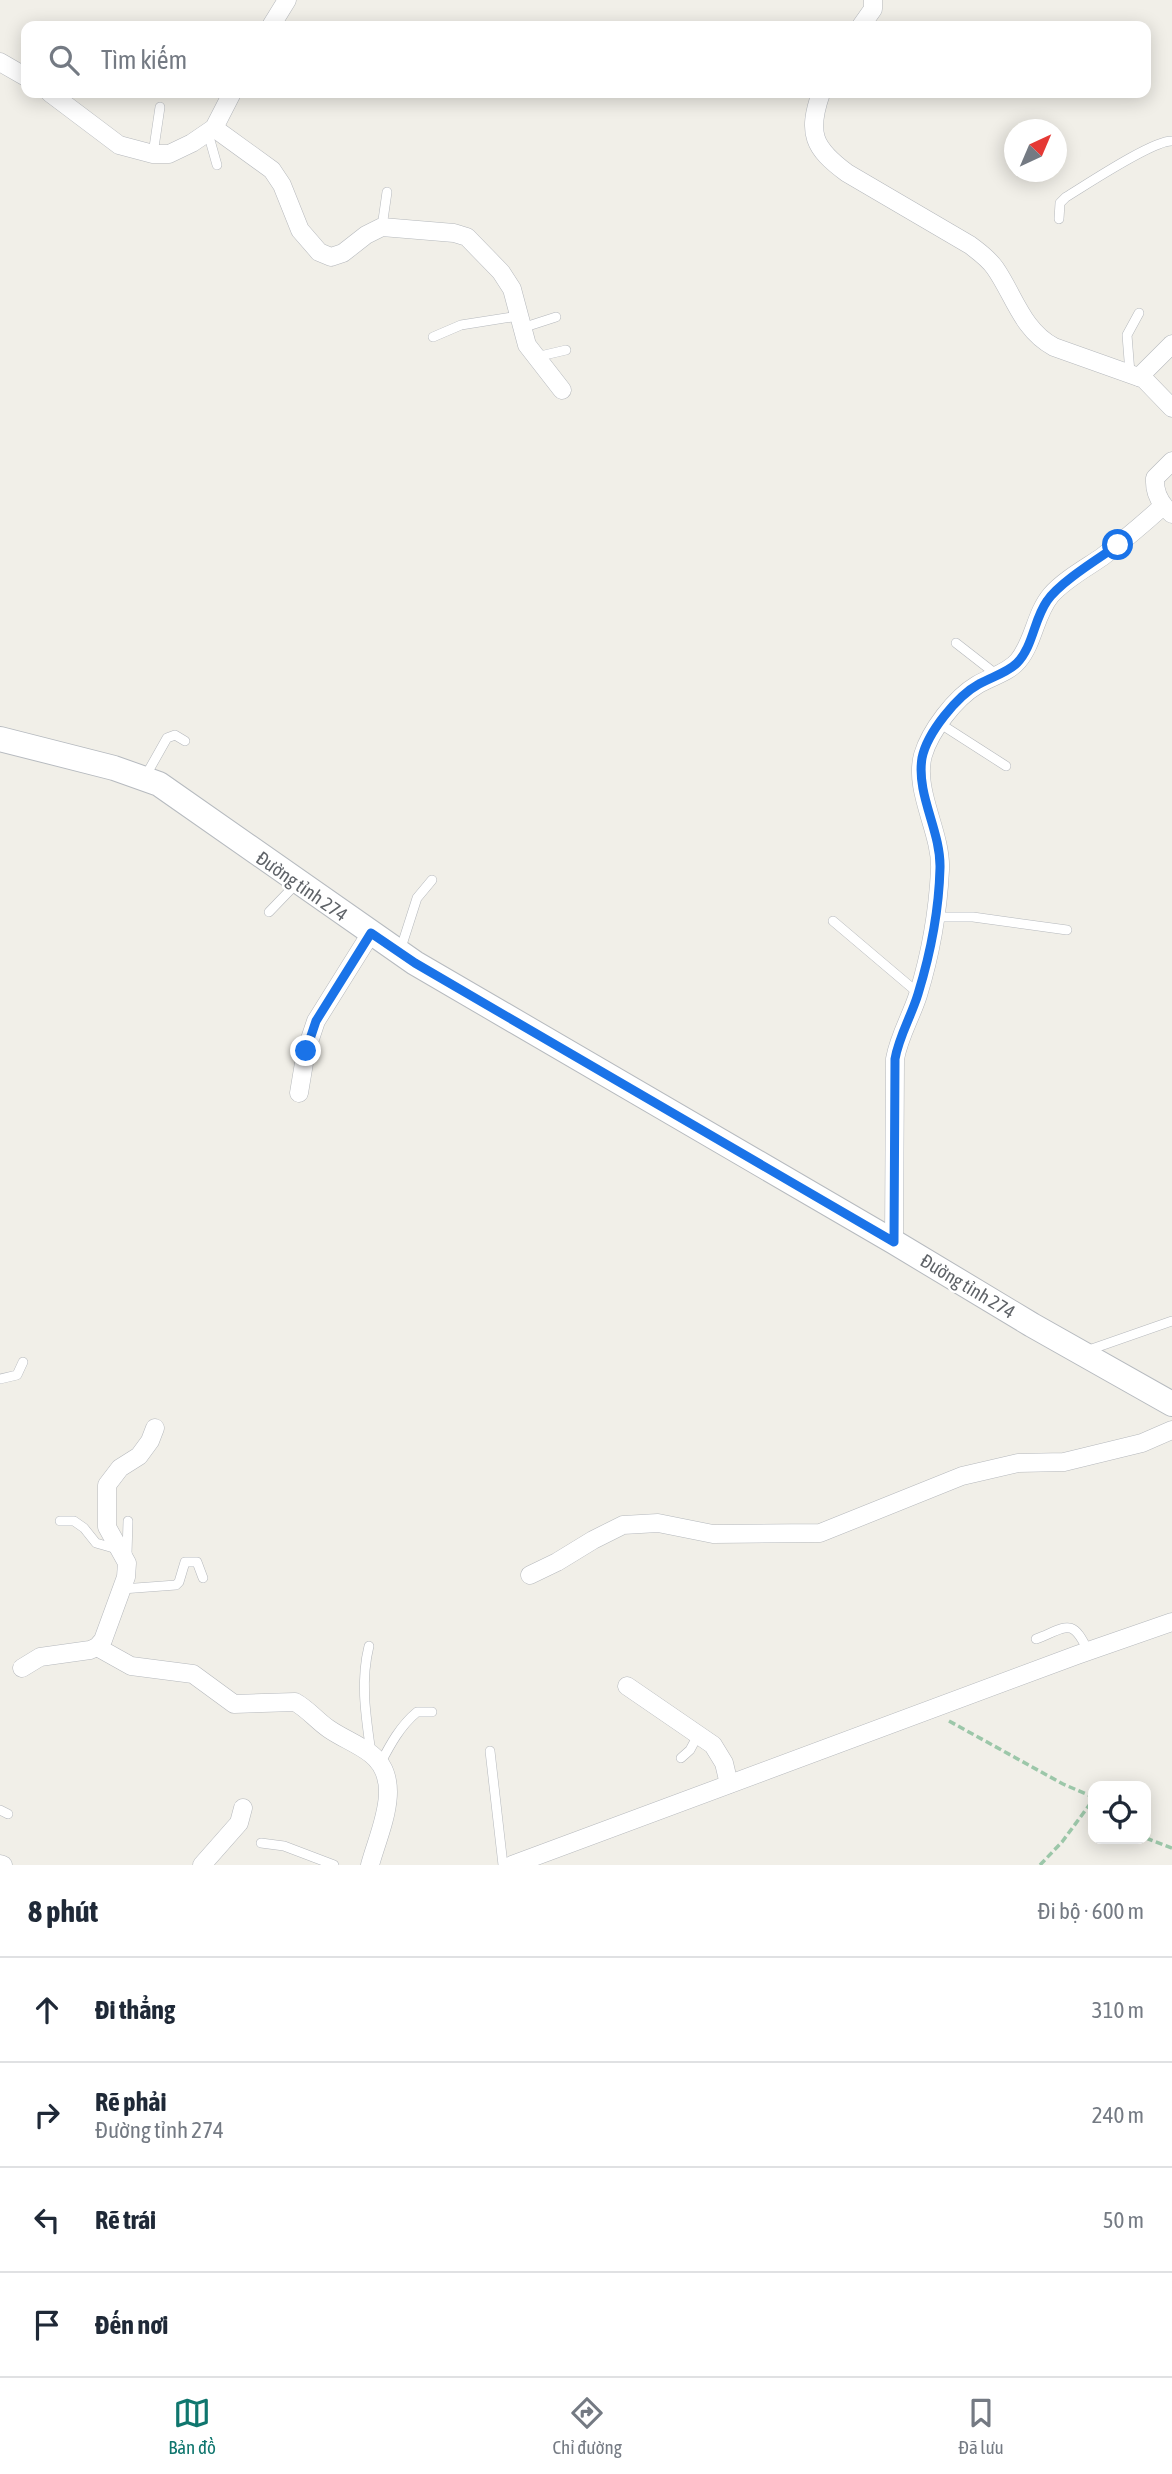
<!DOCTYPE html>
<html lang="vi">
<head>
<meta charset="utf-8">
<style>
	:root { --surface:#fff; --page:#f2f2f3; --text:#1f2937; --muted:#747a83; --line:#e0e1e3; --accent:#0f766e }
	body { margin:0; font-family:"Asap Condensed",sans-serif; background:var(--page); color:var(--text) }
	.controls { position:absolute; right:21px; bottom:21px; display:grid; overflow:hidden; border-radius:14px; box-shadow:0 4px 18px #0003 }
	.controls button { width:63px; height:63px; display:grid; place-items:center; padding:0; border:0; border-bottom:2px solid var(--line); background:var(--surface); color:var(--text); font:35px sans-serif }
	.compass { position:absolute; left:1004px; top:119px; width:63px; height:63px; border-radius:50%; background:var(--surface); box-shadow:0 4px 18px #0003; rotate:44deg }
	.stop { position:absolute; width:21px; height:21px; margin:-16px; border:5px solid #1a73e8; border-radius:50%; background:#fff }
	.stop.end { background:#1a73e8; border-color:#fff; box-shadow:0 2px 7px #0008 }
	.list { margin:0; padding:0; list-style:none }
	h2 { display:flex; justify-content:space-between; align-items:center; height:91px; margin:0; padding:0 28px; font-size:30px }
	h2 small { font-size:23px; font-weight:400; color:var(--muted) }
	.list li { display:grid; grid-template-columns:46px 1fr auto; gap:21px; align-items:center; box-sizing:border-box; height:105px; padding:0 28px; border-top:2px solid var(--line) }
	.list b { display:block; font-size:26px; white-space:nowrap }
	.list p { margin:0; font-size:23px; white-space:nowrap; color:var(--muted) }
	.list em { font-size:23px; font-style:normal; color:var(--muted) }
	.icon { flex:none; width:38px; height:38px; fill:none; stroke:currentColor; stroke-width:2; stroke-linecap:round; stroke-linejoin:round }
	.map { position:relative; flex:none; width:1172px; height:1865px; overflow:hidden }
	.search { position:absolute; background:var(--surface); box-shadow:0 4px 18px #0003; left:21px; right:21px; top:21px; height:77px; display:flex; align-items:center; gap:18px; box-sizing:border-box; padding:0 24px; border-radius:14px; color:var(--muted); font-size:26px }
	.sheet { height:511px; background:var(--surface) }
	nav { display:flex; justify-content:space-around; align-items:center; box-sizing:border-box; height:98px; border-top:2px solid var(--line); background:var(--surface); font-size:19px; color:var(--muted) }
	nav a { display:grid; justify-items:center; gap:4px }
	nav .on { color:var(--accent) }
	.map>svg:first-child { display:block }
</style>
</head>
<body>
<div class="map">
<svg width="1172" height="1865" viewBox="0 0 1172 1865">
	<rect width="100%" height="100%" fill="#f1efe8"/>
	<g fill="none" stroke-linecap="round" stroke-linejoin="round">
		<defs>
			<g id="lane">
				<path d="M208 133 217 165"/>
				<path d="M153 154 160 107"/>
				<path d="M1059 219 1060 203 1066 197C1086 185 1153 140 1172 141"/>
				<path d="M382 227 387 192"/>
				<path d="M522 328 556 317"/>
				<path d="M433 337 461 325 518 316"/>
				<path d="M536 357 566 350"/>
				<path d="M1130 373 1127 335 1139 313"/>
				<path d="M956 643 997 675"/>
				<path d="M939 723 1006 766"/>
				<path d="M145 777 167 738 175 735 185 741"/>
				<path d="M269 912 296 884"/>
				<path d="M934 917H973L1067 930"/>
				<path d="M833 921 918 993"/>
				<path d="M400 951 417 898 432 880"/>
				<path d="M1086 1351 1172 1321"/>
				<path d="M0 1379 17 1375 23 1362"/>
				<path d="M60 1521H74L84 1528 96 1543 117 1549"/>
				<path d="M127 1554 128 1521"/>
				<path d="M122 1589 176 1585 179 1582 185 1562H197L203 1578"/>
				<path d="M1036 1639C1067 1627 1072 1617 1088 1651"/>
				<path d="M369 1646C360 1682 366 1717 371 1753"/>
				<path d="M490 1751 503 1865"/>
				<path d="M681 1758 690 1750 698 1735"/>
				<path d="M380 1764C390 1745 400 1726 417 1712H432"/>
				<path d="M0 1810 8 1814"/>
				<path d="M261 1843 284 1846 334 1865"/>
			</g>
			<g id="street">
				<path d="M271 26 287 0"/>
				<path d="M861 26 873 9V0"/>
				<path d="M0 62 26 77"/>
				<path d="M50 93 119 145 153 154H169L192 143 214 128 232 93"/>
				<path d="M821 93C807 133 813 148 847 173L970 245C979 252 988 258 995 268 1014 295 1022 330 1054 347L1144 379 1172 408"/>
				<path d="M214 128 272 170 282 185 300 230 319 252 331 257 343 253 366 235 382 227 454 233 467 237 501 272 512 289 527 345 562 390"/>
				<path d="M1139 377 1172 344"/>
				<path d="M1172 461 1155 478C1154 493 1161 505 1172 514"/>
				<path d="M299 1093 306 1051 316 1021 371 933"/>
				<path d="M894 1242 895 1059C899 1036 911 1017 918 995 930 956 938 910 940 870 942 833 913 791 923 755 930 731 955 698 977 685 990 677 1008 673 1018 661 1034 642 1035 614 1051 595 1064 580 1086 568 1102 557 1123 541 1143 524 1163 506"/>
				<path d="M530 1575 557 1562 593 1540 623 1525 658 1523 713 1534 820 1533 962 1476 1018 1463 1064 1462 1142 1443 1172 1430"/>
				<path d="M97 1647 131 1666 193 1674 234 1704 295 1702C308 1709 317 1721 329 1729 342 1738 358 1744 371 1754 405 1781 379 1831 370 1865"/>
				<path d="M22 1668 40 1657 90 1650 97 1647 103 1640 126 1577 127 1563 107 1527V1485L120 1468 139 1456 150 1441 155 1428"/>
				<path d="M627 1686 713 1745 724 1763 729 1784"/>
				<path d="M0 1864 3 1865"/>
				<path d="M202 1865 239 1823 243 1808"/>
				<path d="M512 1865 1077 1655 1172 1622"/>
			</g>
			<path id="secondary" d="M0 739 114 768 159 784 415 963 894 1242 1032 1325 1172 1404"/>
		</defs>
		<!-- lane casing -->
		<use href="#lane" stroke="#b5b8bc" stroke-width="10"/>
		<!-- street casing -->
		<use href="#street" stroke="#b5b8bc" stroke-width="19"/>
		<!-- secondary casing -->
		<use href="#secondary" stroke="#b6babf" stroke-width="26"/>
		<!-- path -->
		<g stroke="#9cc7a9" stroke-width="3.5" stroke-dasharray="7 3.5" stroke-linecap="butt">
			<path d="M949 1721 1063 1784 1093 1797"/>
			<path d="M1146 1838 1172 1848"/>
			<path d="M1040 1865 1062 1842 1093 1800"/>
		</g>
		<!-- lane -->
		<use href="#lane" stroke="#fff" stroke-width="9"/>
		<!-- street -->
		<use href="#street" stroke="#fff" stroke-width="18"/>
		<!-- secondary -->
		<use href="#secondary" stroke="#fff" stroke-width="24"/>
	</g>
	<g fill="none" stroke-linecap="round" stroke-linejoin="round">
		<!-- route -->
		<path stroke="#1a73e8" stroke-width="9" d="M306 1051 316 1021 371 933 415 963 894 1242 895 1059C899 1036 911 1017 918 994 930 955 939 909 940 868 941 831 916 795 922 758 927 733 957 696 979 684 991 677 1007 673 1017 663 1033 647 1034 619 1047 601 1060 582 1098 559 1118 545"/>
	</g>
	<g text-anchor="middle" stroke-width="5" stroke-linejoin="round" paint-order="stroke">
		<!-- street labels -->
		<g font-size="19" fill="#5f6368" stroke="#fff">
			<text transform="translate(302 886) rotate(35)" y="7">Đường tỉnh 274</text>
			<text transform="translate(968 1286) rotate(31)" y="7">Đường tỉnh 274</text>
		</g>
	</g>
</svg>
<div class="controls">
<button><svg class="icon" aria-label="locate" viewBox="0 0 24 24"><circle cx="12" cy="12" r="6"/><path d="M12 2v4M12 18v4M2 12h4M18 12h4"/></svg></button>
</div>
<svg class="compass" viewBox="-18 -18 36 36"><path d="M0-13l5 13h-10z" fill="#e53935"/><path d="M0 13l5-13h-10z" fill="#747a83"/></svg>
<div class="stop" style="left:1118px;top:545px"></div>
<div class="stop end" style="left:306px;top:1051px"></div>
<div class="search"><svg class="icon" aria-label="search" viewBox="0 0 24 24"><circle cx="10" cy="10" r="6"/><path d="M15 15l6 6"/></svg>Tìm kiếm</div>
</div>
<section class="sheet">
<h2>8 phút<small>Đi bộ · 600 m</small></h2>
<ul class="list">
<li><svg class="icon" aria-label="ahead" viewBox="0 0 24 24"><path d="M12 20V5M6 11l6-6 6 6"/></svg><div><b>Đi thẳng</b></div><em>310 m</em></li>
<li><svg class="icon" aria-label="right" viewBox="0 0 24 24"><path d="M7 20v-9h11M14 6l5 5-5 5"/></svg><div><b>Rẽ phải</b><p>Đường tỉnh 274</p></div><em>240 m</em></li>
<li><svg class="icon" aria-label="left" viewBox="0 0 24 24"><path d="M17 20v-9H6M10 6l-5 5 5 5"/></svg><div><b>Rẽ trái</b></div><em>50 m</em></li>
<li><svg class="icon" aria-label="arrive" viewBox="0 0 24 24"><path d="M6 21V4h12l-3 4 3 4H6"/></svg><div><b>Đến nơi</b></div></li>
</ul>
</section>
<nav>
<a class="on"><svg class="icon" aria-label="map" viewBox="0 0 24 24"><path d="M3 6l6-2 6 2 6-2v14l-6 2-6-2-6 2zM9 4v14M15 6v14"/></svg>Bản đồ</a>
<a><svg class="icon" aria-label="directions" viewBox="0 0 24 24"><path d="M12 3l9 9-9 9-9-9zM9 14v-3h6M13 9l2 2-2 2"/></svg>Chỉ đường</a>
<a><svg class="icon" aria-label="saved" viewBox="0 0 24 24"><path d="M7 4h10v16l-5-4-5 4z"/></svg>Đã lưu</a>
</nav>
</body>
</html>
